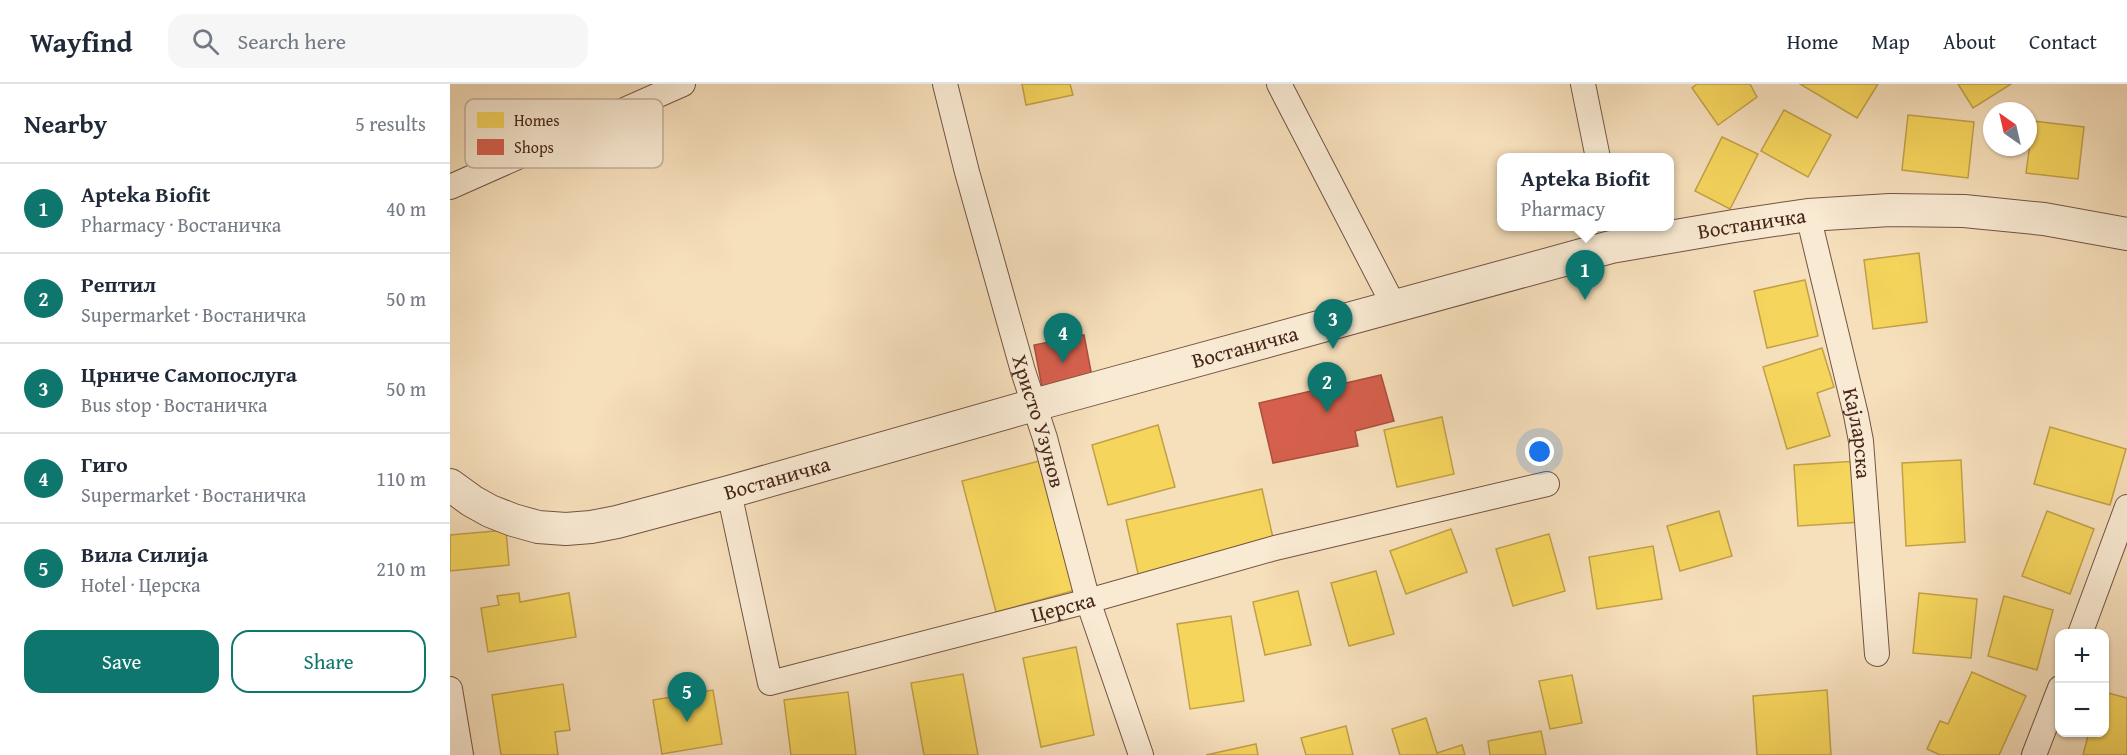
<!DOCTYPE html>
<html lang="en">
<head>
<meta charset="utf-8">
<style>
	:root { --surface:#fff; --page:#f6f6f7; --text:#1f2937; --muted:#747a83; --line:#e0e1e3; --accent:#0f766e }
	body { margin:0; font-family:"Gentium Book Plus",serif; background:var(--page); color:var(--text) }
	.controls { position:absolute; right:18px; bottom:18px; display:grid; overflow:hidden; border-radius:12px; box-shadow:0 2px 4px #0004 }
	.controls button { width:54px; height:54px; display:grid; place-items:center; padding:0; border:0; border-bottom:2px solid var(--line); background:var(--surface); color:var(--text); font:30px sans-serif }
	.compass { position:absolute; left:1533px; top:18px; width:54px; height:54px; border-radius:50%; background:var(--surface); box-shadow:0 2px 4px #0004; rotate:326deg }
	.you { position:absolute; left:1090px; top:368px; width:21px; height:21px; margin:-15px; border:4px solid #fff; border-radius:50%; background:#1a73e8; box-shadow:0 0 0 9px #1a73e833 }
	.badge { display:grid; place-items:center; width:39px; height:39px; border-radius:50%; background:var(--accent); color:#fff; font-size:20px; font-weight:700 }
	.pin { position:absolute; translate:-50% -50px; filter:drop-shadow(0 2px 3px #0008) }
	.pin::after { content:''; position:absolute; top:32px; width:21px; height:18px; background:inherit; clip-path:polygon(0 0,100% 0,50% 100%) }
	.popup { position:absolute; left:1047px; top:69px; width:177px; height:78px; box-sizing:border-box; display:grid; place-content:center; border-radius:12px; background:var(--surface); filter:drop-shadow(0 2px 4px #0005); font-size:20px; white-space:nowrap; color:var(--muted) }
	.popup b { font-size:22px; color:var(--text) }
	.popup::after { content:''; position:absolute; left:50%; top:100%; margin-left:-12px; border:12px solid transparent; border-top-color:var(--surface) }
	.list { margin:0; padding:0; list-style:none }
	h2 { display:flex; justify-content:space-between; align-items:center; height:78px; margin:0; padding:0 24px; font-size:26px }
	h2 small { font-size:20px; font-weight:400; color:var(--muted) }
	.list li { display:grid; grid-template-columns:39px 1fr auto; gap:18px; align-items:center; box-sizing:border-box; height:90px; padding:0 24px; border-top:2px solid var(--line) }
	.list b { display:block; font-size:22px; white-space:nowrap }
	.list p { margin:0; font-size:20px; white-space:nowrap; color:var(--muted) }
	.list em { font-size:20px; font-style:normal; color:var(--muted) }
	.actions { display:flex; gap:12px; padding:18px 24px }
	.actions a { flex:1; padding:14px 0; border:2px solid var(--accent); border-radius:18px; text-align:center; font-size:21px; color:var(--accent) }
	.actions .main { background:var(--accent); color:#fff }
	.icon { flex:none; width:33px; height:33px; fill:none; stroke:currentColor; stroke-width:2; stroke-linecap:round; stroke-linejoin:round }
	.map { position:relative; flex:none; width:1677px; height:671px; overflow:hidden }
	header { display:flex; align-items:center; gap:36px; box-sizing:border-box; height:84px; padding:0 30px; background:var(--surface); border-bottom:2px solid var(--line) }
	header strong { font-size:28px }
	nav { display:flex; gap:33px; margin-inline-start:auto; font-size:21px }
	.search { width:420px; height:54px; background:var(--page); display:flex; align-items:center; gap:15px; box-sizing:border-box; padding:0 21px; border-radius:18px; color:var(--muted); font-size:22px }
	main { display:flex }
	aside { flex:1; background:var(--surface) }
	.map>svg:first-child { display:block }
</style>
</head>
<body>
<header>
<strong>Wayfind</strong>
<div class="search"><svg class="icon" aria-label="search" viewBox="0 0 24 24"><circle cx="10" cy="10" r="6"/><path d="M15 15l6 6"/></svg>Search here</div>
<nav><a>Home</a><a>Map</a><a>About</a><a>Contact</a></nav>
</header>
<main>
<aside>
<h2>Nearby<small>5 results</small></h2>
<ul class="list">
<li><span class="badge">1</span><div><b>Apteka Biofit</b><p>Pharmacy · Востаничка</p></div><em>40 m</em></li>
<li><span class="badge">2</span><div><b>Рептил</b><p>Supermarket · Востаничка</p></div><em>50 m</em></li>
<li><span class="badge">3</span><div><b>Црниче Самопослуга</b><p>Bus stop · Востаничка</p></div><em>50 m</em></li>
<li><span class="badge">4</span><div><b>Гиго</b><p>Supermarket · Востаничка</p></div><em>110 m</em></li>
<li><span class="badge">5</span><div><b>Вила Силија</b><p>Hotel · Церска</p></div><em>210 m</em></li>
</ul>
<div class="actions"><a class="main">Save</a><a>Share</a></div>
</aside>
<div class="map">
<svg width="1677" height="671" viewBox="0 0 1677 671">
	<rect width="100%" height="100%" fill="#f6dfbb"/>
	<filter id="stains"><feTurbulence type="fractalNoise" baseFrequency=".00333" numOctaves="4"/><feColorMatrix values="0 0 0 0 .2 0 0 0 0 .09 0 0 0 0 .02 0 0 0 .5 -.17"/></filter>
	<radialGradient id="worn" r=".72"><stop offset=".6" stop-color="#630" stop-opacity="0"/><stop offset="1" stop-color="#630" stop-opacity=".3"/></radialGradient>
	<!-- homes -->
	<g fill="#f6d55c" stroke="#c2a048" stroke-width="1.5">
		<path d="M572 0H620L623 11 576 21Z"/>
		<path d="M1247 0H1300L1307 13 1268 41 1242 4Z"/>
		<path d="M1350 0H1428L1407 34Z"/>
		<path d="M1508 0H1561L1523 24Z"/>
		<path d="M1334 26 1381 51 1358 93 1311 67Z"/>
		<path d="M1458 31 1524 38 1518 94 1452 86Z"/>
		<path d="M1583 37 1634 43 1628 95 1576 89Z"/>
		<path d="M1272 53 1308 70 1280 125 1245 107Z"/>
		<path d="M1469 169 1477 238 1423 245 1414 176Z"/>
		<path d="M1355 196 1368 252 1317 264 1304 207Z"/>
		<path d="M1372 264 1384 303 1367 309 1380 352 1337 365 1313 283Z"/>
		<path d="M992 333 1004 390 947 403 934 346Z"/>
		<path d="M708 341 725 403 658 421 642 361Z"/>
		<path d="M1600 343 1676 365 1660 421 1584 400Z"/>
		<path d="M593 376 625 496 622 507 546 528 512 397Z"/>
		<path d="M1511 376 1515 458 1456 462 1452 379Z"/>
		<path d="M1408 377 1412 438 1348 442 1344 381Z"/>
		<path d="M812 405 825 463 689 494 676 436Z"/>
		<path d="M1269 427 1282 472 1230 487 1217 442Z"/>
		<path d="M1597 427 1644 445 1620 510 1572 492Z"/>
		<path d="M1001 445 1017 488 956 510 940 467Z"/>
		<path d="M56 446 59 481 0 487V451Z"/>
		<path d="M1099 450 1115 507 1063 522 1046 465Z"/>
		<path d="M1203 462 1212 515 1147 525 1139 473Z"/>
		<path d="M926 487 944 550 899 562 881 499Z"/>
		<path d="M848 507 861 561 815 571 803 518Z"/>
		<path d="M69 509 70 518 119 509 126 553 38 568 31 524 49 521 47 512Z"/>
		<path d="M1469 509 1527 515 1521 574 1463 569Z"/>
		<path d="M1554 512 1603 526 1587 586 1538 572Z"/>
		<path d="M781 532 794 617 740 625 727 540Z"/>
		<path d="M626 563 644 651 591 663 573 574Z"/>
		<path d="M1522 588 1576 612 1549 671H1490L1477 665 1490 637 1498 640Z"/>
		<path d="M513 590 528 671H474L461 599Z"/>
		<path d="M1122 591 1132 639 1100 645 1089 597Z"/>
		<path d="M113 600 120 646 105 648 108 671H51L42 611Z"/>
		<path d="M263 606 272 660 212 670 203 616Z"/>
		<path d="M1377 606 1381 671H1307L1303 612Z"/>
		<path d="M398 608 406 671H341L334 616Z"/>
		<path d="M1654 608 1677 614V671H1633L1639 648H1654Z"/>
		<path d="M976 634 987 669 1012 661 1015 671H950L942 645Z"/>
		<path d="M896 642 903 671H856L851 654Z"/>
		<path d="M1091 647 1096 671H1040L1038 657Z"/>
		<path d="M806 660 808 671H756Z"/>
	</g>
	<!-- shops -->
	<g fill="#d6604d" stroke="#ab4f3e" stroke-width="1.5">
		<path d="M634 251 643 298 593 308 584 261Z"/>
		<path d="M931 291 944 337 905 347 908 362 823 379 809 319Z"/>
	</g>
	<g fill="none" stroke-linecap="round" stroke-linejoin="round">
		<defs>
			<g id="minor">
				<path id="s1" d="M495 0 517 88 573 287 595 354 638 517 691 671"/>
				<path d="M829 0 944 222"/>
				<path d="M1133 0 1148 74"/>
				<path d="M0 103 233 0"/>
				<path id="s2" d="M1358 131 1406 331 1411 357 1427 570"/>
				<path id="s3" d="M279 408 320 599 638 517 825 464 1097 400"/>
				<path d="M1630 550 1677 423"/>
				<path d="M0 605 11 671"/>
				<path d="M1584 671 1610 604"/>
			</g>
			<g id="tertiary">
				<path id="s4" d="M0 401 22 417 40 427 63 436 88 443 116 445 141 443 167 438 279 408 584 321 1161 163 1284 142 1358 131 1440 126 1514 127 1594 135 1677 150"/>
			</g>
		</defs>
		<!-- minor casing -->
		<use href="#minor" stroke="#735443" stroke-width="26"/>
		<!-- tertiary casing -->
		<use href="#tertiary" stroke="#735443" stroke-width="34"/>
		<!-- minor -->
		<use href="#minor" stroke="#f9ead3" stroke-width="24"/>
		<!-- tertiary -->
		<use href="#tertiary" stroke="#f9ead3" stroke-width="32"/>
	</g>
	<g text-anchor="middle" stroke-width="6" stroke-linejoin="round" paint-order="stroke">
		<!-- street labels -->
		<g font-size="21" fill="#47261b" stroke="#f9ead3">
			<text dy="7" stroke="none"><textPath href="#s4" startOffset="1352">Востаничка</textPath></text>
			<text dy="7" stroke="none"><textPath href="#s4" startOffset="830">Востаничка</textPath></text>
			<text dy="7" stroke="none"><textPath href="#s1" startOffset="350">Христо Узунов</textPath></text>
			<text dy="7" stroke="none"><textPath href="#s2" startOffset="224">Кајларска</textPath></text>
			<text dy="7" stroke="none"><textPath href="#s4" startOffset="344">Востаничка</textPath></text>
			<text dy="7" stroke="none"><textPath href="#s3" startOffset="498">Церска</textPath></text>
		</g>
	</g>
	<!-- legend -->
	<rect x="15" y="15" width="198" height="69" rx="9" fill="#f9ead3" stroke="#c4af9c" stroke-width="1.5"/>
	<rect x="27" y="28" width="27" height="16" fill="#f6d55c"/>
	<rect x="27" y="55" width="27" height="16" fill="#d6604d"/>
	<g font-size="16" fill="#47261b">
		<text x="64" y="42">Homes</text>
		<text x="64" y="69">Shops</text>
	</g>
	<rect width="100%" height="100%" filter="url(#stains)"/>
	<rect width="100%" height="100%" fill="url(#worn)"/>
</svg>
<div class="controls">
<button>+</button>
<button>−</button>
</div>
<svg class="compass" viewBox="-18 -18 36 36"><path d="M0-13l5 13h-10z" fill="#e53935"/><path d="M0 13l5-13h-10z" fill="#747a83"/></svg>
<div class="you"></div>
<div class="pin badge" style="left:1135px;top:216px">1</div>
<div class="popup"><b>Apteka Biofit</b>Pharmacy</div>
<div class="pin badge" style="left:877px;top:328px">2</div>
<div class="pin badge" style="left:883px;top:265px">3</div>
<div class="pin badge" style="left:613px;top:279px">4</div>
<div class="pin badge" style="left:237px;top:638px">5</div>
</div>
</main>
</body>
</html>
